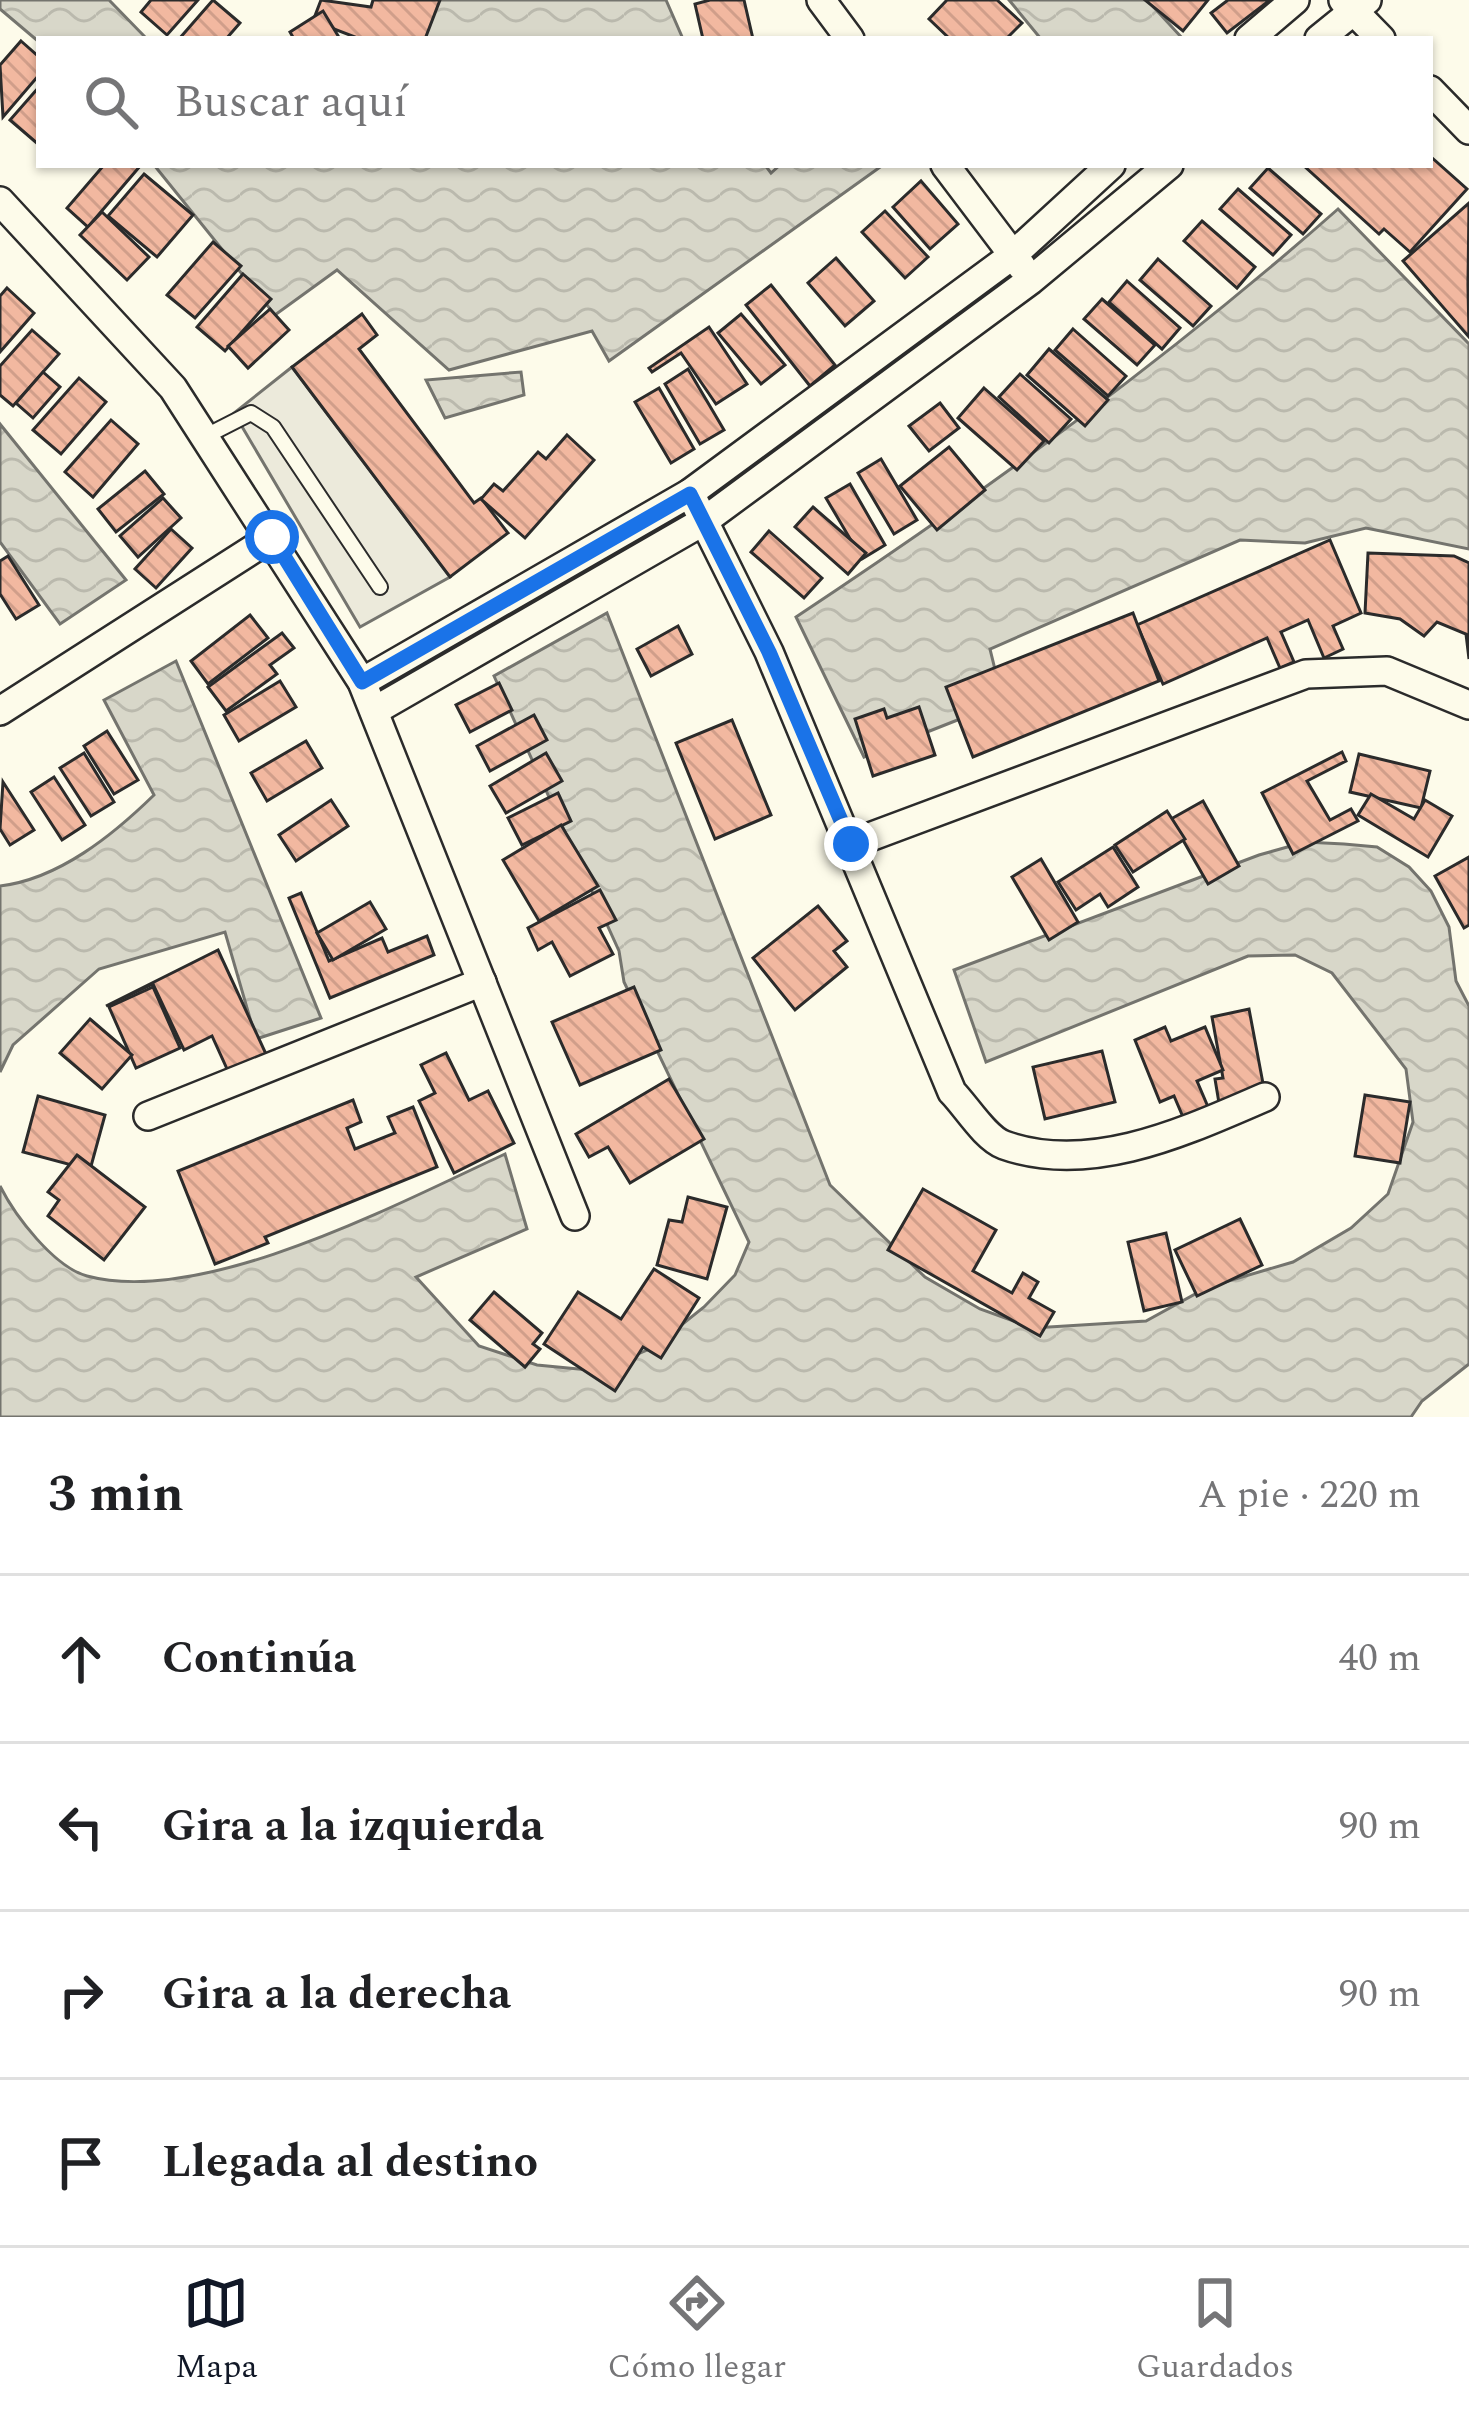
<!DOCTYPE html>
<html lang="es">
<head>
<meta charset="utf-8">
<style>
	:root { --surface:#fff; --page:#f2f2f2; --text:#202124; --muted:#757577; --line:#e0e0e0; --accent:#111827 }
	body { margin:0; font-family:Spectral,serif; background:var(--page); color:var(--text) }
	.stop { position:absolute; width:36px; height:36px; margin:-27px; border:9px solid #1a73e8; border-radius:50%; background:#fff }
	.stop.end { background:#1a73e8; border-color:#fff; box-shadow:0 3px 12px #0008 }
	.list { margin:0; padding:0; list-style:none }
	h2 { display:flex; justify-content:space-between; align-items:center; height:156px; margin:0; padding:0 48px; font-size:51px }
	h2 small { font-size:39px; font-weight:400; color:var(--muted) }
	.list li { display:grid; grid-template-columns:78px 1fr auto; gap:36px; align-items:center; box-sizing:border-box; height:168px; padding:0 48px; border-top:3px solid var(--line) }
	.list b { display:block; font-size:45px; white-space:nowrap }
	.list em { font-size:39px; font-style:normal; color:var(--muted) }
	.icon { flex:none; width:66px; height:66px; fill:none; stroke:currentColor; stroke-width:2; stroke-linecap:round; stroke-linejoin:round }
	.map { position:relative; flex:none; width:1469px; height:1417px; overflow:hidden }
	.search { position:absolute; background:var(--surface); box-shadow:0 3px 9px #0004; left:36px; right:36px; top:36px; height:132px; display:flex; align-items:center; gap:30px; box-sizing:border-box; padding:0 42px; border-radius:0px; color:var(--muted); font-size:45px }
	.sheet { height:828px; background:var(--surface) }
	nav { display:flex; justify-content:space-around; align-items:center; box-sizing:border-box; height:168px; border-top:3px solid var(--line); background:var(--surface); font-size:33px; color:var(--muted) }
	nav a { display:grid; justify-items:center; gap:6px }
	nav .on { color:var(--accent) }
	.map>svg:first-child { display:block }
</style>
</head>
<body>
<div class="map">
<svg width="1469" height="1417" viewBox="0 0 1469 1417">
	<defs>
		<pattern id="water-waves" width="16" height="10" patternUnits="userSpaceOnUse" patternTransform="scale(3)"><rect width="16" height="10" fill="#d8d7c9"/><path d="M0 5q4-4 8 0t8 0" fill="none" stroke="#bab9ad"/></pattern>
		<pattern id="building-back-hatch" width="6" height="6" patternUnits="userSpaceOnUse" patternTransform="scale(3)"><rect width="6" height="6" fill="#f2b8a0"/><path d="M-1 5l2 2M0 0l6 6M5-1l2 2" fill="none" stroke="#d09e8a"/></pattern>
	</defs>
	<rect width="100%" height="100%" fill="#fdfbea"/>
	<!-- parking -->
	<path fill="#eceadb" stroke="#74746e" stroke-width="3" d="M292 367 450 577 360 627 234 413Z"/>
	<!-- water -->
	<g fill="url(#water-waves)" stroke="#74746e" stroke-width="3">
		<path d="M0 0H109L147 39 39 42 0 9Z"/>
		<path d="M430 0H666L683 39H419Z"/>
		<path d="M1009 0H1147L1183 39H1041Z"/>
		<path d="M154 165H765L771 173 780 165H883L609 361 592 331 449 370 337 270 275 315Z"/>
		<path d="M1338 209 1469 344V549L1366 528 1305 543 1240 540 990 649 1003 702 864 757 796 617C986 491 1167 360 1338 209Z"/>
		<path d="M521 372 524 395 445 418 426 380Z"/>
		<path d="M0 424 126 580 60 624 0 542Z"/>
		<path d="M607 613 830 1185 925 1277 980 1309 1033 1328 1146 1321 1208 1287 1293 1262 1351 1228 1388 1194 1413 1122 1406 1069 1332 973 1295 955 1248 956 986 1062 954 970 1259 855 1305 842 1344 844 1377 847 1409 867 1431 891 1449 927 1456 981 1469 1006V1364L1422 1401 1411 1417H0V1186C15 1216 54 1267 87 1276 203 1307 399 1203 505 1154L527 1229 416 1277 479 1346 537 1365 599 1371 654 1347 704 1307 735 1275 749 1242 624 982 619 951 494 676Z"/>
		<path d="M176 661 321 1018 256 1039 225 932 99 969 13 1045 0 1072V886C59 879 113 835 154 795L104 700Z"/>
	</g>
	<!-- building -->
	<g fill="url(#building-back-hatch)" stroke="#2b2b2b" stroke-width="3">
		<path d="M151 0H198L167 35 141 12Z"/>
		<path d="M213 0 240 23 226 39H179Z"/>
		<path d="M321 0 371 7 373 0H440L425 39H360L313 21Z"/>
		<path d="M710 0H744L753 39H703L695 4Z"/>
		<path d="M947 0H997L1022 23 1006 39H950L929 19Z"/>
		<path d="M1145 0H1208L1183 31Z"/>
		<path d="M1228 0H1270L1227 33 1211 13Z"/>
		<path d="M323 11 340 39H294L290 32Z"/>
		<path d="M21 41 39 57V75L3 117 0 65Z"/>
		<path d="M39 87V142L38 144 10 120Z"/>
		<path d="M1430 156 1467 189 1410 252 1384 229 1379 234 1303 165H1430Z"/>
		<path d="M104 165H141L88 227 67 208Z"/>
		<path d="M1268 168 1321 214 1303 234 1250 188Z"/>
		<path d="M144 174 193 215 157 257 108 216Z"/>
		<path d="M921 181 958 224 930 249 893 207Z"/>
		<path d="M1238 189 1291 235 1273 255 1220 209Z"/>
		<path d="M1469 203 1468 285 1469 337 1403 261Z"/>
		<path d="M885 211 928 257 905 278 862 232Z"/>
		<path d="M102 212 149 257 127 280 80 235Z"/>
		<path d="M1202 221 1255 267 1237 288 1184 241Z"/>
		<path d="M213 242 241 266 195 318 167 295Z"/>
		<path d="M836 258 874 301 845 326 808 283Z"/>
		<path d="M1158 259 1211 306 1193 326 1140 280Z"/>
		<path d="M243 274 271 299 225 351 197 327Z"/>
		<path d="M1127 281 1180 328 1162 349 1109 302Z"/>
		<path d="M771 285 835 365 810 386 746 305Z"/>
		<path d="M7 288 34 313 0 352V296Z"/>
		<path d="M1102 299 1155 345 1137 365 1084 319Z"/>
		<path d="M270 309 289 330 248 368 228 346Z"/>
		<path d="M362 314 377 335 359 349 474 503 481 498 508 533 450 577 292 367Z"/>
		<path d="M741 314 785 365 761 384 718 333Z"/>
		<path d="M709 327 747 384 716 404 681 353 652 372 649 368Z"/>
		<path d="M1073 329 1126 376 1108 396 1055 350Z"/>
		<path d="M32 330 59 354 13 406 0 395V366Z"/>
		<path d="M1049 349 1108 400 1085 426 1027 375Z"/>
		<path d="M688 369 724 430 700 444 665 384Z"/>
		<path d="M43 372 60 387 33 418 16 403Z"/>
		<path d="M1020 374 1071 419 1049 443 999 397Z"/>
		<path d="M79 378 106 402 61 454 33 430Z"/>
		<path d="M659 388 694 449 671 463 635 402Z"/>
		<path d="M984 388 1044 441 1017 470 958 418Z"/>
		<path d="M940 403 959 428 929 451 909 426Z"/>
		<path d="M111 420 138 444 93 497 65 472Z"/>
		<path d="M567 435 594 460 525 538 481 499 494 484 503 491 538 452 546 459Z"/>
		<path d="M949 447 985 490 937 530 900 486Z"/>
		<path d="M881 459 917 520 894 534 858 473Z"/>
		<path d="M145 471 164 494 116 532 98 509Z"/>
		<path d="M850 484 885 545 862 559 826 498Z"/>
		<path d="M163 498 181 518 138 557 120 536Z"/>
		<path d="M813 507 866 553 848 574 795 527Z"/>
		<path d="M171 529 192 548 156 588 135 569Z"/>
		<path d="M769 531 822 578 804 598 751 552Z"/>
		<path d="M1330 540 1361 613 1333 626 1343 649 1324 658 1308 620 1281 632 1294 662 1280 668 1267 638 1163 684 1137 625Z"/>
		<path d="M1368 553 1454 556 1469 563V659L1466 634 1437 622 1424 636 1400 619 1365 613Z"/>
		<path d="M8 556 39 605 16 619 0 594V561Z"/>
		<path d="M1133 613 1159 681 973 757 946 687Z"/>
		<path d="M250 615 268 638 208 684 191 661Z"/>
		<path d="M678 626 692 654 651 676 637 649Z"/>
		<path d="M282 633 294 648 270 665 277 674 226 711 208 687Z"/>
		<path d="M280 681 296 707 239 741 224 715Z"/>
		<path d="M499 683 512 710 470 732 456 705Z"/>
		<path d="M919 707 935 755 873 776 855 719 884 709 887 718Z"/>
		<path d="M534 715 547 740 490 771 477 746Z"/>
		<path d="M732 720 771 815 715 839 676 743Z"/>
		<path d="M107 731 138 780 114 794 84 746Z"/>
		<path d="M306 741 322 768 267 801 251 773Z"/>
		<path d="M1342 752 1346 761 1307 781 1330 820 1351 809 1358 821 1293 854 1262 793Z"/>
		<path d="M84 753 114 802 91 816 60 768Z"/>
		<path d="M546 753 562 781 506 813 490 786Z"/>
		<path d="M1359 754 1430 771 1421 808 1350 792Z"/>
		<path d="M54 777 85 825 62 840 31 792Z"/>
		<path d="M3 782 34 830 10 845 0 829Z"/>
		<path d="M558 793 571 821 522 845 508 818Z"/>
		<path d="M1371 794 1414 819 1425 800 1452 816 1428 857 1358 815Z"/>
		<path d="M331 800 348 826 296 861 279 835Z"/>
		<path d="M1203 801 1239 866 1208 884 1171 819Z"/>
		<path d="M1167 811 1185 839 1133 872 1115 845Z"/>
		<path d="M561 825 598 886 539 921 503 860Z"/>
		<path d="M1113 847 1138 887 1108 907 1100 894 1076 910 1058 882Z"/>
		<path d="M1469 857V925L1464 928 1435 876Z"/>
		<path d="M1041 859 1078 922 1049 940 1012 877Z"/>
		<path d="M600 890 616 920 599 928 613 954 570 976 552 942 538 950 528 928Z"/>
		<path d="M301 893 329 961 382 938 388 952 427 936 434 955 330 998 289 898Z"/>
		<path d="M370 902 386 929 333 960 317 933Z"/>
		<path d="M818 906 847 941 834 951 847 967 795 1010 753 958Z"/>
		<path d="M218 950 266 1054 228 1071 212 1036 184 1050 153 984 106 1006Z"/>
		<path d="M153 987 180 1048 136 1068 109 1007Z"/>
		<path d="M634 987 661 1050 580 1085 552 1022Z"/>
		<path d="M1249 1009 1265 1094 1219 1103 1215 1079 1223 1078 1212 1017Z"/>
		<path d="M90 1019 132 1055 102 1089 60 1053Z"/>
		<path d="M1165 1027 1171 1041 1205 1027 1223 1070 1197 1081 1211 1114 1186 1124 1174 1096 1160 1102 1135 1040Z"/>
		<path d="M1102 1051 1115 1102 1045 1119 1033 1067Z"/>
		<path d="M446 1053 469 1100 488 1091 514 1143 454 1173 419 1101 435 1093 421 1065Z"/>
		<path d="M669 1079 704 1139 630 1183 608 1147 589 1157 576 1134Z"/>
		<path d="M1365 1095 1410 1102 1400 1163 1355 1156Z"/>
		<path d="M38 1096 105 1115 90 1170 23 1152Z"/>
		<path d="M353 1100 361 1122 347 1128 355 1149 395 1133 388 1117 413 1107 437 1167 265 1237 268 1243 215 1264 178 1171Z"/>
		<path d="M77 1155 145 1207 104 1260 48 1216 59 1200 48 1192Z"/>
		<path d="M923 1189 996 1230 973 1271 1012 1293 1023 1273 1038 1282 1029 1298 1054 1312 1040 1336 888 1250Z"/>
		<path d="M688 1197 727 1207 707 1279 657 1265 669 1220 682 1222Z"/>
		<path d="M1240 1219 1262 1265 1197 1296 1175 1250Z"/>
		<path d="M1166 1233 1182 1302 1144 1311 1128 1242Z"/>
		<path d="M654 1269 699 1298 661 1358 643 1347 615 1391 544 1344 578 1292 621 1319Z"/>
		<path d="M494 1292 542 1333 533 1344 540 1349 525 1367 470 1320Z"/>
	</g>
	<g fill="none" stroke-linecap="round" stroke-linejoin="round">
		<defs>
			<path id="service" d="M204 437 251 413 273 427 380 587"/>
			<g id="minor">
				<path d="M821 0 850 39"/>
				<path d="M1343 0 1381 39"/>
				<path d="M1249 39 1295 0"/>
				<path d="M1319 39 1367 0"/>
				<path d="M1430 90 1469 130"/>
				<path d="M945 165 1022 267"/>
				<path d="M0 201 173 388 362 682 575 1216"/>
				<path d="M690 493 769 652 952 1092C966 1106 985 1138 1004 1145 1091 1176 1186 1131 1265 1097"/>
				<path d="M362 682 690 493 1013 255 1111 165"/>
				<path d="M0 711 272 537"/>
				<path d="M374 711 704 521 1031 280 1169 165"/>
				<path d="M851 844 1306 674 1387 671 1469 705"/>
				<path d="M148 1116 482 982"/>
			</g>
		</defs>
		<!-- service casing -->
		<use href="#service" stroke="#2b2b2b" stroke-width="18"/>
		<!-- minor casing -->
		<use href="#minor" stroke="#2b2b2b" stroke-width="32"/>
		<!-- service -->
		<use href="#service" stroke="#fdfbea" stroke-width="14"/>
		<!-- minor -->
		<use href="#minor" stroke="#fdfbea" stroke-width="27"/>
	</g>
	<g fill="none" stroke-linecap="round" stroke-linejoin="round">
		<!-- route -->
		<path stroke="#1a73e8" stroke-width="15" d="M272 537 362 682 690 494 769 652 851 844"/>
	</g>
</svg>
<div class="stop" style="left:272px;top:537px"></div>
<div class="stop end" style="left:851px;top:844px"></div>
<div class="search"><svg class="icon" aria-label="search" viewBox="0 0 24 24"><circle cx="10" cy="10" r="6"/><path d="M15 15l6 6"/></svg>Buscar aquí</div>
</div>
<section class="sheet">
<h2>3 min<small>A pie · 220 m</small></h2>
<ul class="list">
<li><svg class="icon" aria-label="ahead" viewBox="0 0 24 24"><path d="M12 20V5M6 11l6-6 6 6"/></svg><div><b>Continúa</b></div><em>40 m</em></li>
<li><svg class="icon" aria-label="left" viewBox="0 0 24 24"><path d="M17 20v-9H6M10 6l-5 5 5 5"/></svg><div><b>Gira a la izquierda</b></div><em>90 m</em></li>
<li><svg class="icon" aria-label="right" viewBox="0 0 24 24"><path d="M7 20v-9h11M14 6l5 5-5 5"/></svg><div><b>Gira a la derecha</b></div><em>90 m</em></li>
<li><svg class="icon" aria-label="arrive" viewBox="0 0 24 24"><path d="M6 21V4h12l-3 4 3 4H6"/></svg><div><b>Llegada al destino</b></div></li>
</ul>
</section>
<nav>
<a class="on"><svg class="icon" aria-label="map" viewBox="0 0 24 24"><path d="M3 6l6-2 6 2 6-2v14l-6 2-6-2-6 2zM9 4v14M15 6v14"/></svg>Mapa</a>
<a><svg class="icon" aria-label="directions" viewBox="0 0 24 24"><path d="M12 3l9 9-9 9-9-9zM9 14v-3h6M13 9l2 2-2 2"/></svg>Cómo llegar</a>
<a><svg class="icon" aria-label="saved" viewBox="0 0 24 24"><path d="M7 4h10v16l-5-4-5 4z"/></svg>Guardados</a>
</nav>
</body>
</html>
